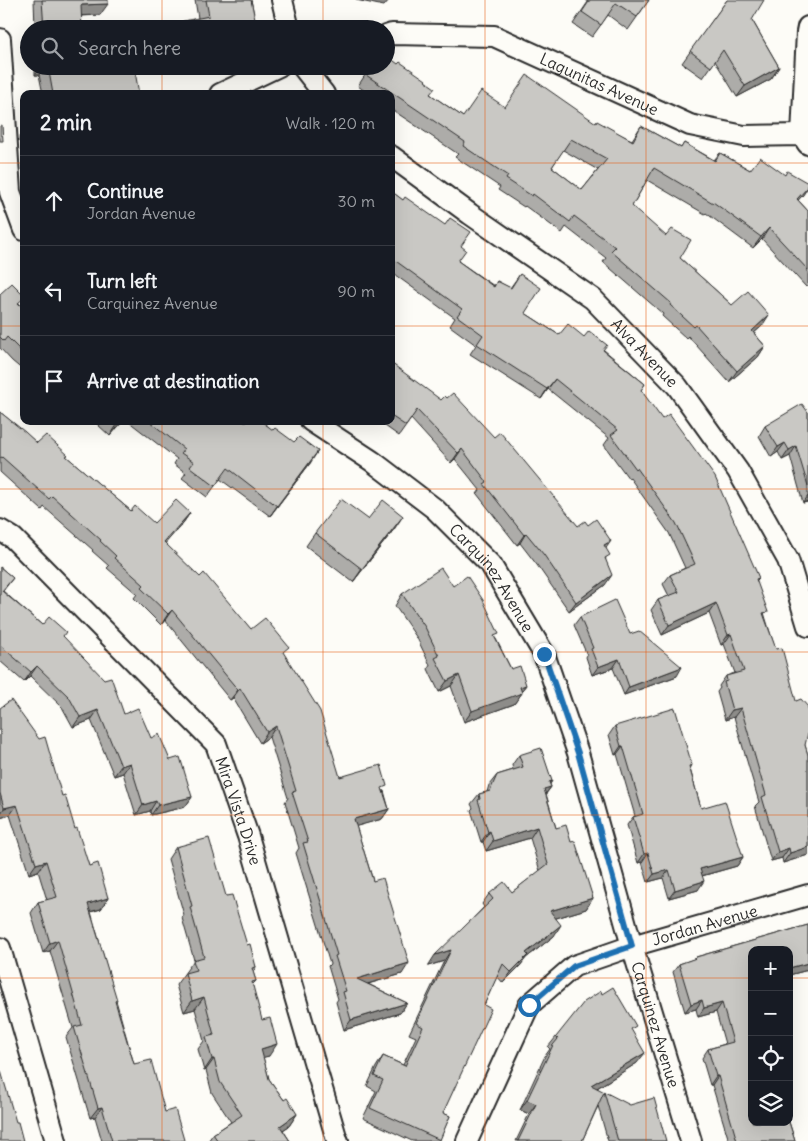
<!DOCTYPE html>
<html lang="en">
<head>
<meta charset="utf-8">
<style>
	:root { --surface:#171b24; --page:#20242c; --text:#f1f3f6; --muted:#9ea1a6; --line:#363941 }
	body { margin:0; font-family:Delius,sans-serif; background:var(--page); color:var(--text) }
	.controls { position:absolute; right:15px; bottom:15px; display:grid; overflow:hidden; border-radius:10px; box-shadow:0 5px 20px #0002 }
	.controls button { width:45px; height:45px; display:grid; place-items:center; padding:0; border:0; border-bottom:1px solid var(--line); background:var(--surface); color:var(--text); font:25px sans-serif }
	.stop { position:absolute; width:15px; height:15px; margin:-11px; border:4px solid #1f6fb2; border-radius:50%; background:#fff }
	.stop.end { background:#1f6fb2; border-color:#fff; box-shadow:0 1px 5px #0008 }
	.list { margin:0; padding:0; list-style:none }
	h2 { display:flex; justify-content:space-between; align-items:center; height:65px; margin:0; padding:0 20px; font-size:21px }
	h2 small { font-size:16px; font-weight:400; color:var(--muted) }
	.list li { display:grid; grid-template-columns:32px 1fr auto; gap:15px; align-items:center; box-sizing:border-box; height:90px; padding:0 20px; border-top:1px solid var(--line) }
	.list b { display:block; font-size:19px; white-space:nowrap }
	.list p { margin:0; font-size:16px; white-space:nowrap; color:var(--muted) }
	.list em { font-size:16px; font-style:normal; color:var(--muted) }
	.icon { flex:none; width:28px; height:28px; fill:none; stroke:currentColor; stroke-width:2; stroke-linecap:round; stroke-linejoin:round }
	.map { position:relative; flex:none; width:808px; height:1141px; overflow:hidden }
	.search { position:absolute; background:var(--surface); box-shadow:0 5px 20px #0002; left:20px; top:20px; width:375px; height:55px; display:flex; align-items:center; gap:12px; box-sizing:border-box; padding:0 18px; border-radius:28px; color:var(--muted); font-size:19px }
	.panel { position:absolute; background:var(--surface); box-shadow:0 5px 20px #0002; left:20px; top:90px; width:375px; height:335px; border-radius:10px }
	.map>svg:first-child { display:block }
</style>
</head>
<body>
<div class="map">
<svg width="808" height="1141" viewBox="0 0 808 1141">
	<rect width="100%" height="100%" fill="#fdfcf7"/>
	<filter id="ink" filterUnits="userSpaceOnUse"><feTurbulence type="fractalNoise" baseFrequency=".02" numOctaves="2"/><feDisplacementMap in="SourceGraphic" scale="10" xChannelSelector="R" yChannelSelector="G"/><feConvolveMatrix kernelMatrix="1 2 1 2 8 2 1 2 1" color-interpolation-filters="sRGB"/></filter>
	<g filter="url(#ink)">
		<g fill="none" stroke-linecap="round" stroke-linejoin="round">
			<defs>
				<g id="minor">
					<path d="M282 0 289 29"/>
					<path id="s1" d="M386 36 392 34 494 36 690 125 744 136 802 135 808 144"/>
					<path d="M0 39 10 192 24 230"/>
					<path d="M302 66 324 94"/>
					<path d="M220 94 279 66"/>
					<path d="M802 135 807 32 808 27"/>
					<path id="s2" d="M391 156 470 214 593 299 677 386 738 471 788 560 808 626"/>
					<path id="s3" d="M311 421 372 461 435 509 491 565 544 654 578 753 632 946 691 1141"/>
					<path id="s4" d="M0 530 13 538 216 744 248 836 337 1140 338 1141"/>
					<path d="M0 948 56 1141"/>
					<path id="s5" d="M467 1141 529 1005 574 966 632 946 808 895"/>
				</g>
			</defs>
			<!-- minor casing -->
			<use href="#minor" stroke="#2b2b2b" stroke-width="24"/>
			<!-- minor -->
			<use href="#minor" stroke="#fdfcf7" stroke-width="20"/>
		</g>
		<!-- wall -->
		<g fill="#adaca9" stroke="#2b2b2b" fill-rule="evenodd">
			<path d="M34 0H108L100 15 81 16 82 29H35Z"/>
			<path d="M195 0H251L256 24 253 29H175L180 22 198 18Z"/>
			<path d="M585 0H649L628 30 608 15 592 37 573 24 588 2Z"/>
			<path d="M727 0 752 20 779 67 771 79 737 97 715 61 703 78 682 63Z"/>
			<path d="M35 66H83L84 72 139 94H43L39 75H35Z"/>
			<path d="M371 66 425 81 430 94 463 117 505 107 596 123 632 140 641 126 681 148 684 143 714 160 720 153 750 170 803 195 798 200 808 211V285L806 287 762 239 753 248 706 213 705 214 647 180 632 206 680 258 732 305 762 326 754 333 765 346 758 357 729 382 688 336 686 338 662 316 663 314 603 262 606 258 566 227 562 233 525 206 524 207 498 190 500 187 455 157 458 154 391 109V94H369L358 86ZM563 150 598 170 582 190 552 167Z"/>
			<path d="M391 191 461 246 458 261 494 286 497 281 510 288 520 274 525 313 559 335 584 337 604 350 645 384 641 390 759 578 756 581 765 616 808 755V855L783 863 782 858 771 861 755 806 759 802 734 717 725 720 717 692 720 688 719 686 726 676 735 673 724 644 721 645 709 613 662 635 651 610 658 600 669 596 663 584 670 575 685 568 669 533 630 478 629 479 604 445 609 438 548 389 541 399 470 354 476 345 450 326 455 318 391 272Z"/>
			<path d="M0 294 20 304 24 309V371L12 361 0 348Z"/>
			<path d="M391 363 578 526 606 548 605 585 569 611 537 565 520 543 517 545 477 494 480 490 455 459 451 463 411 419 399 436 378 421H391Z"/>
			<path d="M0 412 37 443 67 457 131 511 154 523 190 513 183 523 165 543 251 629 284 654 340 777 384 791 389 809 382 819 356 826 402 974 368 984 407 1003 400 1013 344 1030 336 1002 338 999 328 966 330 964 296 853 299 848 285 802 288 798 269 737 260 743 233 698 230 700 165 620 161 625 134 598 137 594 107 568 109 566 92 551 93 550 44 507 42 510 0 472Z"/>
			<path d="M808 412V502L803 503 790 456 782 460 778 452 771 457 759 436 765 426Z"/>
			<path d="M98 421H123L110 436 97 424Z"/>
			<path d="M128 421H261L311 462 270 516 220 479 207 497 182 478 186 473 174 464 177 459Z"/>
			<path d="M368 519 395 528 353 582 306 546 315 533Z"/>
			<path d="M0 567 13 578 3 591 42 625 63 637 124 714 151 738 170 760 192 797 185 807 151 815 150 811 136 815 123 773 114 776 91 720 73 727 62 707 30 676 24 682 0 661Z"/>
			<path d="M453 586 496 639 511 669 526 685 521 691 522 693 514 704 464 722 451 686 439 692 428 669 430 665 417 638 395 606 402 594Z"/>
			<path d="M580 617 630 634 677 676 624 695 613 668 592 675 586 657 587 655 574 625Z"/>
			<path d="M0 708 62 796 89 866 108 898 101 909 91 912 134 1064 165 1112 183 1141H102L95 1117 90 1118 66 1037 73 1028 50 951 43 953 31 913 38 902 47 900 38 871 29 874 10 815 0 818Z"/>
			<path d="M615 726 692 765 690 769 701 808 743 857 737 866 702 876 698 890 669 898 663 878 648 882 642 862 638 863 627 825 633 817 635 816 617 754 615 755 609 735Z"/>
			<path d="M519 755 552 781 550 784 551 787 546 794 556 828 571 842 593 898 586 909 556 918 554 936 526 958 520 966 503 983 497 976 484 1005 443 1113 450 1116 439 1141H412L363 1118 376 1091 367 1086 376 1067 383 1056 403 1065 416 1037 409 1034 444 961 428 966 484 907 482 904 489 894 512 892 540 871 530 838 486 851 483 842H481L471 810 473 808 471 804 479 794 487 792 489 785 497 775 513 770 512 765Z"/>
			<path d="M176 847 226 896 256 967 253 972 256 981 252 985 269 1056 263 1057 269 1079 284 1100 297 1114 289 1126 283 1130 290 1141H208L213 1134 231 1122 212 1093 206 1070 204 1071 198 1049 204 1041 195 1009 184 1012 176 985 194 960 182 918 184 915 168 859Z"/>
			<path d="M808 925V970L789 975V950H752V1122H789L795 1141H729L712 1085H710L702 1058 708 1049 725 1044 716 1012 698 1017 696 1009 685 1012 673 972 679 964 694 959 696 957Z"/>
			<path d="M602 994 632 1032 637 1063 597 1088 666 1141H608L598 1106 582 1141H516L529 1114 520 1110 545 1056 550 1049 548 1047 556 1037Z"/>
		</g>
		<!-- shaded-wall -->
		<g fill="#8d8c89" stroke="#2b2b2b">
			<path d="M356 0H389L384 6Z"/>
			<path d="M108 4 100 15 73 16 81 5Z"/>
			<path d="M42 66H46L39 75H35Z"/>
			<path d="M179 66H189L178 69Z"/>
			<path d="M779 67 771 79 737 97 745 86Z"/>
			<path d="M808 187 803 195 789 210 797 199Z"/>
			<path d="M769 228 762 239 753 248 761 237Z"/>
			<path d="M769 315 762 326 744 342 752 331Z"/>
			<path d="M765 346 758 357 729 382 737 371Z"/>
			<path d="M555 379 541 399 547 389Z"/>
			<path d="M121 421H123L110 436 117 425Z"/>
			<path d="M785 443 778 452 771 457 778 447Z"/>
			<path d="M796 446 790 456 782 460 789 450Z"/>
			<path d="M462 449 455 459 451 463 458 453Z"/>
			<path d="M318 451 311 462 270 516 277 506Z"/>
			<path d="M808 496V501L803 503Z"/>
			<path d="M190 513 183 523 157 553 164 542Z"/>
			<path d="M403 516 395 528 353 582 362 569Z"/>
			<path d="M526 533 520 543 517 545 524 535Z"/>
			<path d="M611 541 604 551V545Z"/>
			<path d="M612 575 605 585 569 611 576 602Z"/>
			<path d="M716 603 709 613 662 635 669 625Z"/>
			<path d="M172 610 165 620 161 625 168 614Z"/>
			<path d="M731 634 724 644 721 645 728 635Z"/>
			<path d="M619 659 613 668 592 675 598 667Z"/>
			<path d="M37 666 30 676 24 682 31 672Z"/>
			<path d="M682 667 677 676 624 695 629 687Z"/>
			<path d="M459 675 451 686 439 692 447 681Z"/>
			<path d="M526 685 519 694 522 693 514 704 464 722 472 711 520 687Z"/>
			<path d="M240 688 233 698 230 700 238 690Z"/>
			<path d="M741 708 734 717 725 720 732 710Z"/>
			<path d="M98 710 91 720 73 727 80 717Z"/>
			<path d="M276 726 269 737 260 743 267 732Z"/>
			<path d="M621 746H623L617 754 615 755Z"/>
			<path d="M130 763 123 773 114 776 121 766Z"/>
			<path d="M552 781 547 788 551 787 543 797 537 799 549 782Z"/>
			<path d="M192 797 185 807 151 815 158 805Z"/>
			<path d="M156 801 150 811 136 815 143 805Z"/>
			<path d="M17 805 10 815 0 818V815L4 808Z"/>
			<path d="M389 809 382 819 347 829 354 819Z"/>
			<path d="M537 827 530 838 486 851 493 841Z"/>
			<path d="M490 831 483 842H481L488 832Z"/>
			<path d="M808 847V855L783 863 790 853Z"/>
			<path d="M789 848 782 858 771 861 778 852Z"/>
			<path d="M648 853 642 862 638 863 644 854Z"/>
			<path d="M743 857 737 866 694 878 700 869Z"/>
			<path d="M46 861 38 871 29 874 36 864Z"/>
			<path d="M669 870 663 878 648 882 654 874Z"/>
			<path d="M704 881 698 890 669 898 675 890Z"/>
			<path d="M108 898 101 909 81 914 88 904Z"/>
			<path d="M593 898 586 909 543 922 550 911Z"/>
			<path d="M561 925 554 936 526 958 520 966 503 983 526 953Z"/>
			<path d="M58 940 50 951 43 953 50 943Z"/>
			<path d="M451 950 444 961 428 966 435 955Z"/>
			<path d="M409 963 402 974 350 989 357 979Z"/>
			<path d="M808 963V970L789 975V968Z"/>
			<path d="M204 997 195 1009 184 1012 192 1001Z"/>
			<path d="M702 1000 696 1009 685 1012 691 1004Z"/>
			<path d="M407 1003 400 1013 344 1030 351 1020Z"/>
			<path d="M722 1003 716 1012 698 1017 704 1008Z"/>
			<path d="M277 1044 269 1056 253 1060 261 1049Z"/>
			<path d="M645 1053 637 1063 584 1096 591 1085Z"/>
			<path d="M212 1059H214L206 1070 204 1071Z"/>
			<path d="M716 1076H718L712 1085H710Z"/>
			<path d="M527 1100 536 1104 529 1114 520 1110Z"/>
			<path d="M102 1107 95 1117 90 1118 98 1108Z"/>
			<path d="M297 1114 289 1126 272 1137 280 1126Z"/>
		</g>
		<!-- building -->
		<g fill="#c9c8c4" stroke="#2b2b2b" fill-rule="evenodd">
			<path d="M42 0H108V4L81 5 82 29H44Z"/>
			<path d="M206 0H251L256 24 253 25V29H181L180 22 209 16Z"/>
			<path d="M590 0H649L637 17 616 3 601 25 582 12Z"/>
			<path d="M727 0H764L752 20 779 67 745 86 723 50 711 67 690 51Z"/>
			<path d="M386 55 398 64 400 62 426 80 425 81 435 88 430 94 463 117 481 91 505 107 527 75 596 123 597 121 633 141 641 126 681 148 684 143 715 161 720 153 750 170 760 157 785 175 787 171 808 183V187L797 199 808 211V270L769 228 761 237 713 202V203L654 168 632 206 666 236 672 229 691 240 680 258 732 305 748 291 769 315 752 331 765 346 737 371 696 325 694 327 670 305 671 303 611 251 615 247 574 216 570 222 533 194 532 196 506 179 508 176 463 146 465 142 366 75 372 66H386ZM571 139 607 159 582 190 552 167Z"/>
			<path d="M48 66H83L84 72 115 66H134L139 94H53Z"/>
			<path d="M2 125 3 141H0V126Z"/>
			<path d="M391 191 403 200 405 197 445 225 450 218 471 232 461 246 466 250 458 261 494 287 497 281 511 288 520 274 541 288 525 313 559 335 568 324 584 337 589 331 607 345 603 350 645 384 641 390 662 419 669 414 715 477 759 578 756 579 768 612 763 613 776 649 782 648 796 701 801 699 808 707V733L805 745 808 755V847L790 853 789 848 778 852 762 797 766 795 741 708 732 710 724 682 727 681 726 676 744 671 731 634 728 635 716 603 669 625 658 600 679 592 670 575 695 564 676 523 637 468 636 469 611 435 618 430 555 379 547 389 477 344 483 335 457 316 462 309 393 259 391 261Z"/>
			<path d="M12 283 24 295V298L18 303 24 309V354L7 337 4 341 0 337V294Z"/>
			<path d="M391 363 441 400 445 396 447 398 453 393 494 437 500 432 578 526 585 521 588 525 596 519 611 541 604 545 610 555 605 558 612 575 576 602 544 555 526 533 524 535 484 484 487 482 462 449 458 453 417 410 406 426 391 416Z"/>
			<path d="M802 404 808 412V486L796 446 789 450 785 443 778 447 765 426Z"/>
			<path d="M0 412 25 432 37 443 46 435 68 455 66 456 131 511 135 506 154 523 176 500 190 513 164 542 200 577 204 573 251 629 265 618 289 647 283 652 320 711 340 777 381 765 387 786 382 788 389 809 354 819 373 881 383 878 409 963 357 979 407 1003 351 1020 343 992 346 991 335 956 337 955 303 843 308 842 292 792 296 791 276 726 267 732 240 688 238 690 172 610 168 614 141 588 144 585 114 558 116 556 100 541 101 540 52 496 49 499 2 457 0 458Z"/>
			<path d="M113 421H121L117 425Z"/>
			<path d="M149 421H261L273 430 275 428 294 442 299 437 318 451 277 506 228 468 215 486 190 467 194 462 181 453 184 449Z"/>
			<path d="M341 499 368 519 383 500 403 516 362 569 315 533Z"/>
			<path d="M0 567 13 578 2 591 42 625 49 617 66 632 63 636 104 679 111 677 124 714 138 708 151 738 159 734 170 760 180 757 192 797 158 805 156 801 143 805 130 763 121 766 98 710 80 717 69 697 37 666 31 672 0 645Z"/>
			<path d="M441 568 453 586 467 576 483 600 499 634 494 636 511 669 520 666 526 685 520 687 522 693 472 711 459 675 447 681 435 658 439 656 425 627 402 594Z"/>
			<path d="M615 600 630 634 639 631 682 667 629 687 619 659 598 667 591 649 593 648 580 617Z"/>
			<path d="M11 700 39 739 45 737 62 796 65 795 75 829 77 828 89 866 98 863 108 898 88 904 117 1000 115 1001 134 1064 151 1060 165 1112 175 1109 184 1140 181 1141H112L102 1107 98 1108 74 1027 82 1025 58 940 50 943 38 902 57 897 46 861 36 864 17 805 4 808 0 793V708Z"/>
			<path d="M675 708 692 765 689 766 701 808 725 801 743 857 700 869 704 881 675 890 669 870 654 874 648 853 644 854 633 817 643 814 623 746H621L615 726Z"/>
			<path d="M541 748 552 781 549 782 551 787 544 789 556 828 566 825 571 842 575 841 593 898 550 911 561 925 526 953 528 955 511 972 503 964 484 1005 491 1009 443 1113 450 1116 440 1140 370 1108 383 1080 374 1076 383 1056 405 1066 423 1027 416 1023 451 950 435 955 493 899 489 894 504 882 512 892 548 864 537 827 493 841 490 831 488 832 478 800 480 799 479 794 490 791 497 775 523 767 519 755Z"/>
			<path d="M209 838 226 896 232 895 247 945 250 944 256 967 252 968 256 981 252 982 262 1020 270 1018 277 1044 261 1049 269 1079 284 1100 287 1098 297 1114 280 1126 290 1141H218L213 1134 242 1115 220 1082 214 1059H212L206 1037 214 1035 204 997 192 1001 185 973 196 970 193 960 204 957 190 907 192 906 176 847Z"/>
			<path d="M808 925V963L789 968V950H752V1122H789L795 1141H737L718 1076H716L708 1049 733 1042 722 1003 704 1008 702 1000 691 1004 679 964 696 958V957Z"/>
			<path d="M613 987 636 1026 631 1029 645 1053 591 1085 630 1105 654 1098 666 1141H618L604 1092 582 1141H518L536 1104 527 1100 553 1045 558 1039 556 1037 584 1002 601 991 602 994Z"/>
			<path d="M1 1071 16 1122H18L23 1141H0V1072Z"/>
		</g>
	</g>
	<g fill="none" stroke-linecap="round" stroke-linejoin="round" filter="url(#ink)">
		<!-- route -->
		<path stroke="#1f6fb2" stroke-width="6" d="M529 1005 574 966 632 946 578 753 544 654"/>
	</g>
	<!-- grid -->
	<path fill="none" stroke="#e8590c" stroke-width="1" stroke-opacity="0.55" d="M162 0V29M323 0V29M485 0V1141M646 0V1141M162 66V94M323 66V94M0 163H24M391 163H808M0 326H24M391 326H808M162 421V1141M323 421V1141M0 489H808M0 652H808M0 815H808M0 978H752M789 978H808"/>
	<g text-anchor="middle" stroke-width="4" stroke-linejoin="round" paint-order="stroke">
		<!-- street labels -->
		<g font-size="16" fill="#2b2b2b" stroke="#fdfcf7">
			<text dy="6" stroke="none"><textPath href="#s1" startOffset="224">Lagunitas Avenue</textPath></text>
			<text dy="6" stroke="none"><textPath href="#s2" startOffset="322">Alva Avenue</textPath></text>
			<text dy="6" stroke="none"><textPath href="#s3" startOffset="242">Carquinez Avenue</textPath></text>
			<text dy="6" stroke="none"><textPath href="#s4" startOffset="375">Mira Vista Drive</textPath></text>
			<text dy="6" stroke="none"><textPath href="#s5" startOffset="346">Jordan Avenue</textPath></text>
			<text dy="6" stroke="none"><textPath href="#s3" startOffset="722">Carquinez Avenue</textPath></text>
		</g>
	</g>
</svg>
<div class="controls">
<button>+</button>
<button>−</button>
<button><svg class="icon" aria-label="locate" viewBox="0 0 24 24"><circle cx="12" cy="12" r="6"/><path d="M12 2v4M12 18v4M2 12h4M18 12h4"/></svg></button>
<button><svg class="icon" aria-label="layers" viewBox="0 0 24 24"><path d="M12 4l9 5-9 5-9-5zM3 14l9 5 9-5"/></svg></button>
</div>
<div class="stop" style="left:529px;top:1005px"></div>
<div class="stop end" style="left:544px;top:654px"></div>
<div class="search"><svg class="icon" aria-label="search" viewBox="0 0 24 24"><circle cx="10" cy="10" r="6"/><path d="M15 15l6 6"/></svg>Search here</div>
<section class="panel">
<h2>2 min<small>Walk · 120 m</small></h2>
<ul class="list">
<li><svg class="icon" aria-label="ahead" viewBox="0 0 24 24"><path d="M12 20V5M6 11l6-6 6 6"/></svg><div><b>Continue</b><p>Jordan Avenue</p></div><em>30 m</em></li>
<li><svg class="icon" aria-label="left" viewBox="0 0 24 24"><path d="M17 20v-9H6M10 6l-5 5 5 5"/></svg><div><b>Turn left</b><p>Carquinez Avenue</p></div><em>90 m</em></li>
<li><svg class="icon" aria-label="arrive" viewBox="0 0 24 24"><path d="M6 21V4h12l-3 4 3 4H6"/></svg><div><b>Arrive at destination</b></div></li>
</ul>
</section>
</div>
</body>
</html>
